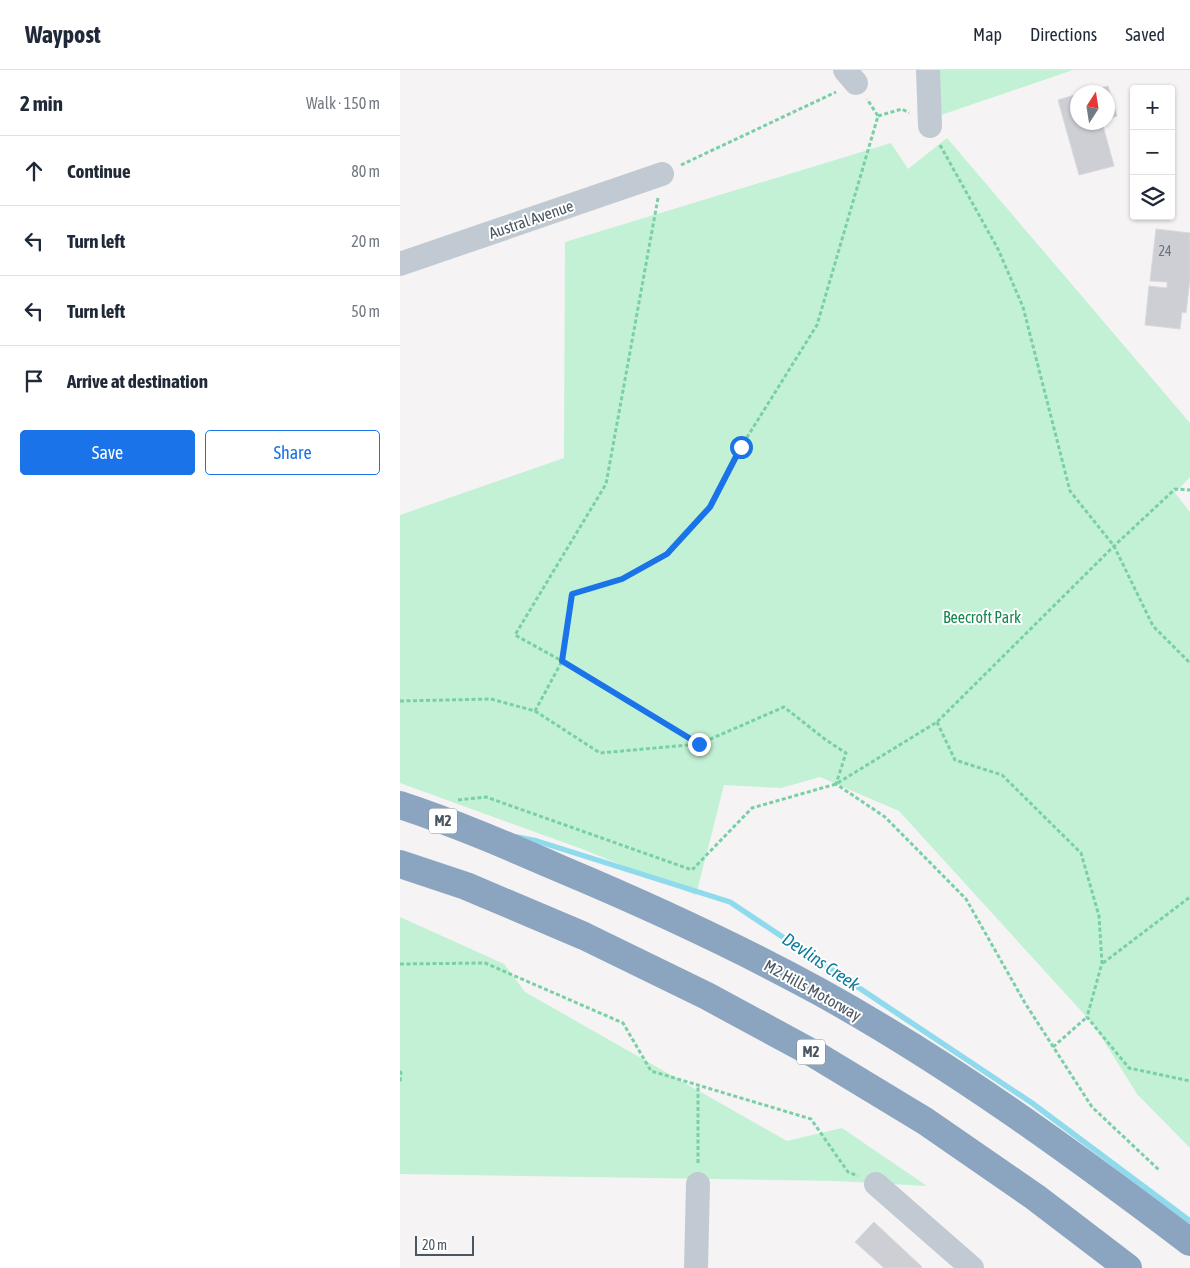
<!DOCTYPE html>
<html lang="en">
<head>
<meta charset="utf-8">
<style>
	:root { --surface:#fff; --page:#f2f2f3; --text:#1f2937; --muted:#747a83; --line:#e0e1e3; --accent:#1a73e8 }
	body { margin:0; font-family:"Asap Condensed",sans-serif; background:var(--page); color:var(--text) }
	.controls { position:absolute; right:15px; top:15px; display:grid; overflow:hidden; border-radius:5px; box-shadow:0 1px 4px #0004 }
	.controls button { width:45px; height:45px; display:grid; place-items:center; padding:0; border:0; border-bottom:1px solid var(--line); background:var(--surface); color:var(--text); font:25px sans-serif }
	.compass { position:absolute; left:670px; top:15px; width:45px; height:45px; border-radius:50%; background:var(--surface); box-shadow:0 1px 4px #0004; rotate:12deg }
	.scale { position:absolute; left:15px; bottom:12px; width:59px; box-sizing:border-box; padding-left:5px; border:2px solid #4a5661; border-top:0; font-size:14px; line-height:18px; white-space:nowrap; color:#4a5661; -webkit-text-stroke:4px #fff; paint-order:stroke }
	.stop { position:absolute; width:15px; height:15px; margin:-11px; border:4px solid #1a73e8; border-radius:50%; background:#fff }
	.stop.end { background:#1a73e8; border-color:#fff; box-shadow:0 1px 5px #0008 }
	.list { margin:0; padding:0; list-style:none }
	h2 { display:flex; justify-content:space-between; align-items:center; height:65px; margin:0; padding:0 20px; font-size:21px }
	h2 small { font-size:16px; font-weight:400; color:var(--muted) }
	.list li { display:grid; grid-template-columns:32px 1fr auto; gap:15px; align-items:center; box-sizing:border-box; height:70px; padding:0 20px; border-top:1px solid var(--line) }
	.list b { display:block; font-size:19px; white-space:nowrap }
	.list em { font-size:16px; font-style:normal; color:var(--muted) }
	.actions { display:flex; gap:10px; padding:15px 20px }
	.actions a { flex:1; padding:11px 0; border:1px solid var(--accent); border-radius:5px; text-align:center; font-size:18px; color:var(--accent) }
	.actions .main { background:var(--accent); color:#fff }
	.icon { flex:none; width:28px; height:28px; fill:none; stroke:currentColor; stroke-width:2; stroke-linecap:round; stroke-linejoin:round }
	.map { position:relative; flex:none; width:790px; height:1198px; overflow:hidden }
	header { display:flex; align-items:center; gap:30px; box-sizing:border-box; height:70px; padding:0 25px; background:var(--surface); border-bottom:1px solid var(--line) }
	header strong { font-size:24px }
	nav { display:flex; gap:28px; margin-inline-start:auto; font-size:18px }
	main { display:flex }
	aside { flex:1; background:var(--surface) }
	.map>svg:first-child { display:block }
</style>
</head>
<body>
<header>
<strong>Waypost</strong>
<nav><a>Map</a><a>Directions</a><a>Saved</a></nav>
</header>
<main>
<aside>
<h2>2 min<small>Walk · 150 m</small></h2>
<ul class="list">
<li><svg class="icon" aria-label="ahead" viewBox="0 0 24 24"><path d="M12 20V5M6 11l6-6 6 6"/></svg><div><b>Continue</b></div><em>80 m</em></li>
<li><svg class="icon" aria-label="left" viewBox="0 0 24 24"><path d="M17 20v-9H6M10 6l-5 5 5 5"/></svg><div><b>Turn left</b></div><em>20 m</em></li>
<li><svg class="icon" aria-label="left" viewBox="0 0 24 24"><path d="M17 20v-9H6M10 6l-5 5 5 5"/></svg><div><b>Turn left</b></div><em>50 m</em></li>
<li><svg class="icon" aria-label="arrive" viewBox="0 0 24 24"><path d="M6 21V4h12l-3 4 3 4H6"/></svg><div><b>Arrive at destination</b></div></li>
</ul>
<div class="actions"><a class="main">Save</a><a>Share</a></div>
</aside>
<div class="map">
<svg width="790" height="1198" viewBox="0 0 790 1198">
	<rect width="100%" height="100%" fill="#f5f3f3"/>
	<!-- green -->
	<g fill="#c3f1d5">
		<path d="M540 0H673L538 46Z"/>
		<path d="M547 68 790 353V407L775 423 790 442V1078L737 1024 694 955 499 741 420 707 381 718 324 715 296 825 182 779 0 713V445L164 388 165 172 491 73 508 99Z"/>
		<path d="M0 847 104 894 125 922 387 1071 442 1058 527 1116 437 1111 0 1104Z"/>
	</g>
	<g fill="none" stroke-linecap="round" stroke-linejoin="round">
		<!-- stream -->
		<path stroke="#90daee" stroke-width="5.5" d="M117 767 137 771 330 832 632 1033 790 1151"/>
	</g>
	<!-- building -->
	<g fill="#cdcfd5" stroke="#d7d9de">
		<path d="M708 16 717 46 708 49V22H684Z"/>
		<path d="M678 24V52H702L714 96 679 105 658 30Z"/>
		<path d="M756 159 790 163V208L786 243 782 242 780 259 745 255 749 216 767 218V212L750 211Z"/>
		<path d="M474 1152 522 1197 521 1198H484L455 1172Z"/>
	</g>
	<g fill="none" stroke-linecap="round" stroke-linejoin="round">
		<!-- path -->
		<g stroke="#7ad0a6" stroke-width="3" stroke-dasharray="4 2.5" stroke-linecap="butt">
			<path d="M478 46 502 39 509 43"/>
			<path d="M540 75 598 179 623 237 670 421 714 476 753 556 790 593"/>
			<path d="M281 95 436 22"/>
			<path d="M258 128 206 414 115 565 162 591 299 674"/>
			<path d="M0 631 91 629 135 641 162 591 172 524 222 509 267 484 310 437 341 377 417 255 478 46 467 29"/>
			<path d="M135 641 200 683 299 674 384 637 426 670 446 683 436 714 485 747 566 829 625 933 692 1037 759 1100"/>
			<path d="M537 652 555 690 602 705 681 783 699 846 702 893 687 947 729 998 790 1011"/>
			<path d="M58 730 86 727 292 800 352 738 436 714 537 652 714 476 775 419 790 420"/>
			<path d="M703 893 790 827"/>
			<path d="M0 894 85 893 223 953 251 1001 411 1049 448 1102 458 1106"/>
			<path d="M653 977 687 947"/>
			<path d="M0 1001 1 1003 0 1012"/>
			<path d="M298 1093V1014"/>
		</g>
		<!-- minor -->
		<g stroke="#c1cad2" stroke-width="24">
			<path d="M445 0 456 13"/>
			<path d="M528 0 530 56"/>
			<path d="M0 194 262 104"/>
			<path d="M476 1114 572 1198"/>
			<path d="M296 1198 298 1114"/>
		</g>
		<!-- highway -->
		<g stroke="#8ba5c1" stroke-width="28">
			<path d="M0 735C55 753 108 776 161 799 249 836 336 876 420 922 550 994 671 1082 790 1172"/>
			<path d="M0 794 66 816 184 866 307 926 416 985 525 1051 635 1127 728 1198"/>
		</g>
	</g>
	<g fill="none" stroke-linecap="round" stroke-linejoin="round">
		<!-- route -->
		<path stroke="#1a73e8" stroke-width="6" d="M299 674 162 591 172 524 222 509 267 484 310 437 341 377"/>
	</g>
	<g text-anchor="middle" stroke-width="4" stroke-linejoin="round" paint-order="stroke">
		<!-- number labels -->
		<g font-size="14" fill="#6b747e">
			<text x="765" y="186">24</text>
		</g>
		<!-- shield labels -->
		<g fill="#fff" stroke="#808990" stroke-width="1">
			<rect x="29" y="738.5" width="28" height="25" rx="4"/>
			<rect x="397" y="969.5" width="28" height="25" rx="4"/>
		</g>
		<g font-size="15" font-weight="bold" fill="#4a5661">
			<text x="43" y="756">M2</text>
			<text x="411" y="987">M2</text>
		</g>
		<!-- street labels -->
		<g font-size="16" fill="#4a5661" stroke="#fff">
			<text transform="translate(131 149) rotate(-19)" y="6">Austral Avenue</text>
			<text transform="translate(413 920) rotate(29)" y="6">M2 Hills Motorway</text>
		</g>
		<!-- park labels -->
		<g font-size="16" fill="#17864f" stroke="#fff">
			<text x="582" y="553">Beecroft Park</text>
		</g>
		<!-- water labels -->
		<g font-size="18" font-style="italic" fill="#0c7c9b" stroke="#fff">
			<text transform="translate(421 892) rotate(34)" y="6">Devlins Creek</text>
		</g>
	</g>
</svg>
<div class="controls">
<button>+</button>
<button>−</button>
<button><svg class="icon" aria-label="layers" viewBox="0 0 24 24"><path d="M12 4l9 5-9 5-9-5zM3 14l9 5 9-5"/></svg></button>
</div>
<svg class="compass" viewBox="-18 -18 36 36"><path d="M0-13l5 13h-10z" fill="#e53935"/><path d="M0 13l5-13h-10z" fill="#747a83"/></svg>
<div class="scale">20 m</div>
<div class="stop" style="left:341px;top:377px"></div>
<div class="stop end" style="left:299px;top:674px"></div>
</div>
</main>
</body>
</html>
